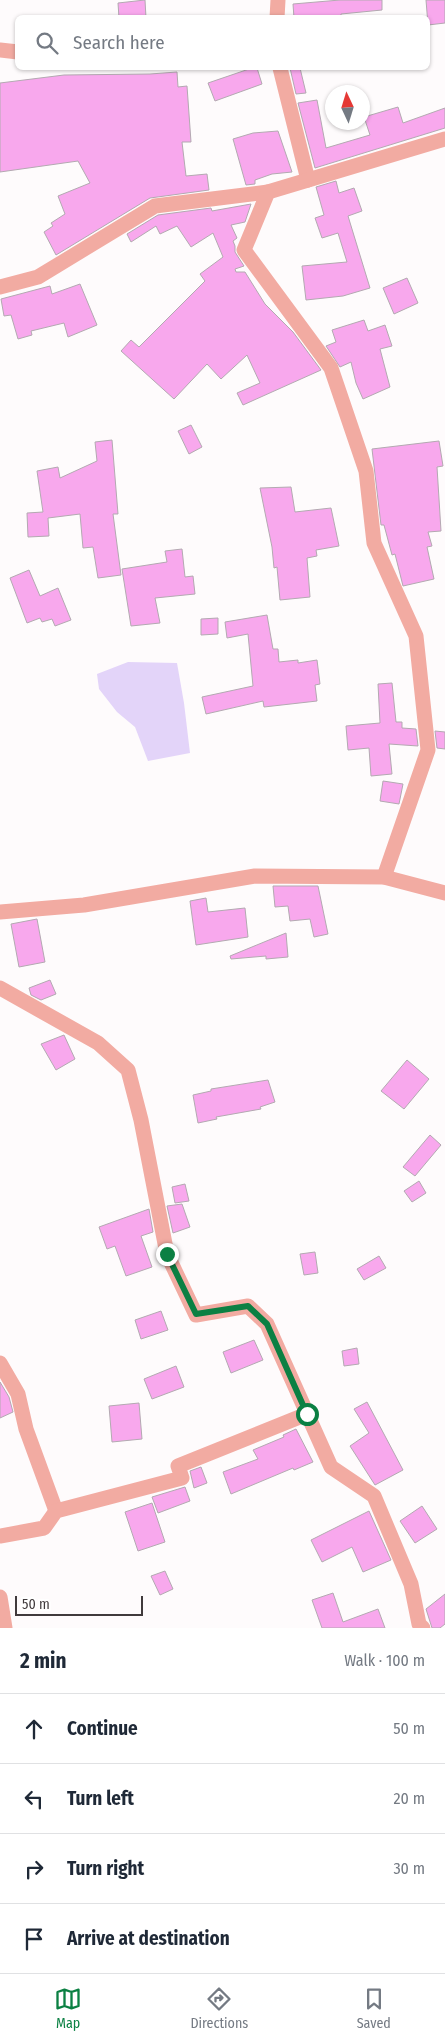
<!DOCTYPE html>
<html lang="en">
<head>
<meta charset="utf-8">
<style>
	:root { --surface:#fff; --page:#f6f6f7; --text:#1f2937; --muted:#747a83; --line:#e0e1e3; --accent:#0b8043 }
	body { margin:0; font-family:"Fira Sans Condensed",sans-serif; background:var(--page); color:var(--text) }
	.compass { position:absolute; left:325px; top:85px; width:45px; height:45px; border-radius:50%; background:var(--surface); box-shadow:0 1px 4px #0004; rotate:356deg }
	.scale { position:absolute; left:15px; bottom:12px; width:128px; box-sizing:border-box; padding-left:5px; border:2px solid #403a3c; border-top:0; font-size:14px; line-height:18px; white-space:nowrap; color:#403a3c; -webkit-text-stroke:4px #fff; paint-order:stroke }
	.stop { position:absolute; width:15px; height:15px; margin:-11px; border:4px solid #0b8043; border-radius:50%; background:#fff }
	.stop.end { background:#0b8043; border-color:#fff; box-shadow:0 1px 5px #0008 }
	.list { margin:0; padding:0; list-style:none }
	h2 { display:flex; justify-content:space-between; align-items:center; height:65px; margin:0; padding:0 20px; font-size:21px }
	h2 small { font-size:16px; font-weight:400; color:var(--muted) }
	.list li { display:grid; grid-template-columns:32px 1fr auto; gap:15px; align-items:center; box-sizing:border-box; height:70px; padding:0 20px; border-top:1px solid var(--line) }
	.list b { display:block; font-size:19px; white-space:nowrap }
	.list em { font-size:16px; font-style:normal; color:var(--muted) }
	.icon { flex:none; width:28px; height:28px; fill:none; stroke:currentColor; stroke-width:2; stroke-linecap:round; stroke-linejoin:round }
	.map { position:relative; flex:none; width:445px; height:1628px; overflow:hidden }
	.search { position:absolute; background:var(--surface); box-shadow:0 1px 4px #0004; left:15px; right:15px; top:15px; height:55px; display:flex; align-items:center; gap:12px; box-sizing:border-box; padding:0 18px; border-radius:8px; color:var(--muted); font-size:19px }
	.sheet { height:345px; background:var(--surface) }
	nav { display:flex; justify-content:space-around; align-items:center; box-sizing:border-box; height:70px; border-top:1px solid var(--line); background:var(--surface); font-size:14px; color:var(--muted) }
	nav a { display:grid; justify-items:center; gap:2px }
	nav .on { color:var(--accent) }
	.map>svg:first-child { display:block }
</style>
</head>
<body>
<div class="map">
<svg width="445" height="1628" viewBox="0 0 445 1628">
	<rect width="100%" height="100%" fill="#fefbfc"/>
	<!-- water -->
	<path fill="#e3d4f9" d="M128 662 177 663 184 703 190 753 148 761 135 727 117 712 99 689 97 674Z"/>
	<!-- building -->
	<g fill="#f8a8ed" stroke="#b3a9b1">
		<path d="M145 0 146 18H119L118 3Z"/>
		<path d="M340 0H382V10L341 14V18H294L293 4Z"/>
		<path d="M426 0H445V23L428 25Z"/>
		<path d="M252 68H257L262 84 215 101 208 83Z"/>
		<path d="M290 68H300L306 93 296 94Z"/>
		<path d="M177 72 178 87 187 86 191 142H182L186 176 207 174 209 190 150 198 56 255 44 232 53 226 51 223 65 214 58 196 90 183 78 161 0 172V83L64 75 150 74Z"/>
		<path d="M317 100 326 148 370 135 364 117 398 107 403 123 445 108V128L315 168 298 103Z"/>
		<path d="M278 131 292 172 272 174 255 180V184L246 185 233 139 253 133Z"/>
		<path d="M336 181 339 193 354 188 362 211 348 216 370 288 343 296 306 300 302 266 347 262 338 233 322 238 315 218 324 215 316 187Z"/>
		<path d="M251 204 245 222 231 225 237 238 233 241 235 246V252L244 266 235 269 236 272H245L265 304 293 332 321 370 243 405 237 393 260 383 247 355 221 379 207 364 174 399 121 351 131 340 139 347 205 281 200 274 223 257 213 233 191 247 177 226 160 234 156 226 131 242 127 234 158 215 211 208 212 211Z"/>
		<path d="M407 278 418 303 394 314 383 288Z"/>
		<path d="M80 284 97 325 68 337 64 323 31 331 32 335 18 339 11 315 4 316 1 299 50 286 52 294Z"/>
		<path d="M364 320 368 331 385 325 392 346 380 349 390 387 363 399 356 383 351 362 340 367 326 346 336 342 332 330Z"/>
		<path d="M191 425 202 447 189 454 178 431Z"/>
		<path d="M112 440 118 514H113L121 575 98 578 93 547 83 548 80 514 48 518 49 536 28 537 27 513 43 512 37 471 58 467 60 478 97 461 95 442Z"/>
		<path d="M439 441 443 466 437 467 441 531 428 532 432 546 427 547 434 579 403 586 395 554 392 555 384 525H381L372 449Z"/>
		<path d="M291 487 295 512 331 508 339 546 316 550 317 556 307 558 310 597 280 600 277 567 274 568 272 547 260 488Z"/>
		<path d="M182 549 185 577 193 576 195 594 155 598 160 623 131 626 122 569 167 562 165 551Z"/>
		<path d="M29 570 40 596 58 588 71 620 55 626 52 619 42 622 40 618 27 623 10 578Z"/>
		<path d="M267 615 273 649H278L279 662 298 660V663L317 660 320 684 315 685 317 701 264 707 263 701 206 714 202 697 253 686 248 634 227 638 225 622Z"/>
		<path d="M218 618V634L201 635V619Z"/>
		<path d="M392 683 396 722H402V728L416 729 418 746 389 744 392 774 371 776 369 748 348 750 346 726 380 723 378 684Z"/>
		<path d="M435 731 445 732V749L437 748Z"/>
		<path d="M383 781 403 784 399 804 380 801Z"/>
		<path d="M273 886H318L328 934 314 937 310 919 290 921 288 906 275 907Z"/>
		<path d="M206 898 208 912 245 908 248 937 196 945 190 901Z"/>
		<path d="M37 919 45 962 19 967 11 924Z"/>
		<path d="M286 933 288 957 266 959V956L231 959 230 956Z"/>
		<path d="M50 980 56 994 41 1000 31 995 29 988Z"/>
		<path d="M64 1035 75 1059 56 1070 41 1044Z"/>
		<path d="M407 1060 429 1079 404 1109 381 1091Z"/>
		<path d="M268 1080 275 1102 260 1107 261 1109 216 1117 217 1119 198 1123 193 1095 211 1091V1089Z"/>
		<path d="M430 1135 441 1145 415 1176 403 1167Z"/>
		<path d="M419 1181 426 1193 412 1202 404 1191Z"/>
		<path d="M185 1184 189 1201 175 1203 172 1187Z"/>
		<path d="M182 1204 190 1227 173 1233 167 1206Z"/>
		<path d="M149 1209 153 1232 141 1236 152 1267 126 1276 115 1246 107 1249 99 1227Z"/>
		<path d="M315 1252 318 1273 304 1275 300 1254Z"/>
		<path d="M379 1256 386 1268 364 1280 357 1269Z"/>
		<path d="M161 1311 168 1330 141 1339 135 1320Z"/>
		<path d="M254 1340 263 1360 231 1373 223 1352Z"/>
		<path d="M357 1348 359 1364 344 1366 342 1351Z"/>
		<path d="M176 1366 184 1387 152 1399 144 1379Z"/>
		<path d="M0 1382 9 1397 13 1412 0 1418Z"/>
		<path d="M367 1402 403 1470 375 1485 350 1446 369 1433 354 1409Z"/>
		<path d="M139 1403 142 1439 112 1442 109 1406Z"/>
		<path d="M296 1429 313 1462 294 1470 293 1468 231 1494 223 1472 258 1459 253 1450 284 1437 283 1435Z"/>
		<path d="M201 1467 207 1483 194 1488 190 1471Z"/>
		<path d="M185 1487 190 1501 158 1513 152 1497Z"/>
		<path d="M152 1503 165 1542 138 1551 125 1512Z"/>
		<path d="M422 1506 437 1529 415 1543 400 1521Z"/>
		<path d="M369 1511 391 1560 363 1572 352 1547 322 1562 311 1540Z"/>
		<path d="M165 1571 173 1589 160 1595 151 1576Z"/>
		<path d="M333 1593 343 1622 378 1609 385 1628H322L312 1600Z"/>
		<path d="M445 1594V1624L440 1628H432L426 1609Z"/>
	</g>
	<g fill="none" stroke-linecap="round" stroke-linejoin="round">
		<!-- street -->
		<g stroke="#f2aba2" stroke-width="15">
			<path d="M277 18 278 0"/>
			<path d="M0 50 18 52"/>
			<path d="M280 68 308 180"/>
			<path d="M0 287 38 277 155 206 268 192"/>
			<path d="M384 877 428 750 416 636 374 543 366 471 331 368 244 250 268 192 445 139"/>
			<path d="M0 912 84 905 255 876 384 877 445 893"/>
			<path d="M0 988 98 1043 128 1070 141 1120 167 1254 196 1315 248 1306 267 1324 331 1467 374 1496 411 1584 419 1624 423 1628"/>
			<path d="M0 1363 18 1394 26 1429 56 1511"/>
			<path d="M0 1536 44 1528 56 1511 182 1478 178 1466 307 1414"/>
			<path d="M0 1597 5 1628"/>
		</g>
	</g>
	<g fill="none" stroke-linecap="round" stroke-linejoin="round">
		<!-- route -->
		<path stroke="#0b8043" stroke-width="6" d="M167 1254 196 1314 248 1306 267 1324 307 1414"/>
	</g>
</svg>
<svg class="compass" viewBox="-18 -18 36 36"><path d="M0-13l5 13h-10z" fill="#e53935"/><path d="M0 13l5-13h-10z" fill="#747a83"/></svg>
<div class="scale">50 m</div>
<div class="stop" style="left:307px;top:1414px"></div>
<div class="stop end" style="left:167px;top:1254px"></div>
<div class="search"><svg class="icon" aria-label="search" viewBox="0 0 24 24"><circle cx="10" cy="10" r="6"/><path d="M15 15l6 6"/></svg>Search here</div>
</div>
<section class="sheet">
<h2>2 min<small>Walk · 100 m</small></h2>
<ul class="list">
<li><svg class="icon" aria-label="ahead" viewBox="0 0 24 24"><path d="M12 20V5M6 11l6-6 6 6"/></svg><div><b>Continue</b></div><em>50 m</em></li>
<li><svg class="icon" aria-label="left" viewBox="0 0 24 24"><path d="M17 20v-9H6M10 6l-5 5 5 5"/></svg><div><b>Turn left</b></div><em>20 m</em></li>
<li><svg class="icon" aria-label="right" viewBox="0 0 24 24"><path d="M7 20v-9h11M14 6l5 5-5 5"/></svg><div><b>Turn right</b></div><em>30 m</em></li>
<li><svg class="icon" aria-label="arrive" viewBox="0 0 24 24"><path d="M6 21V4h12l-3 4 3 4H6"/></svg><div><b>Arrive at destination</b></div></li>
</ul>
</section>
<nav>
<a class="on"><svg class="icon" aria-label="map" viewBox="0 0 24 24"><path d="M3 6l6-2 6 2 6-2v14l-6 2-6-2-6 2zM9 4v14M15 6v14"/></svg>Map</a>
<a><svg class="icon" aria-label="directions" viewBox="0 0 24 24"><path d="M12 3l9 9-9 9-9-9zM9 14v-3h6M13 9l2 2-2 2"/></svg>Directions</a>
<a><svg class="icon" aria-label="saved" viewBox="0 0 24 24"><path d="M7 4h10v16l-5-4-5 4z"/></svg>Saved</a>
</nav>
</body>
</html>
